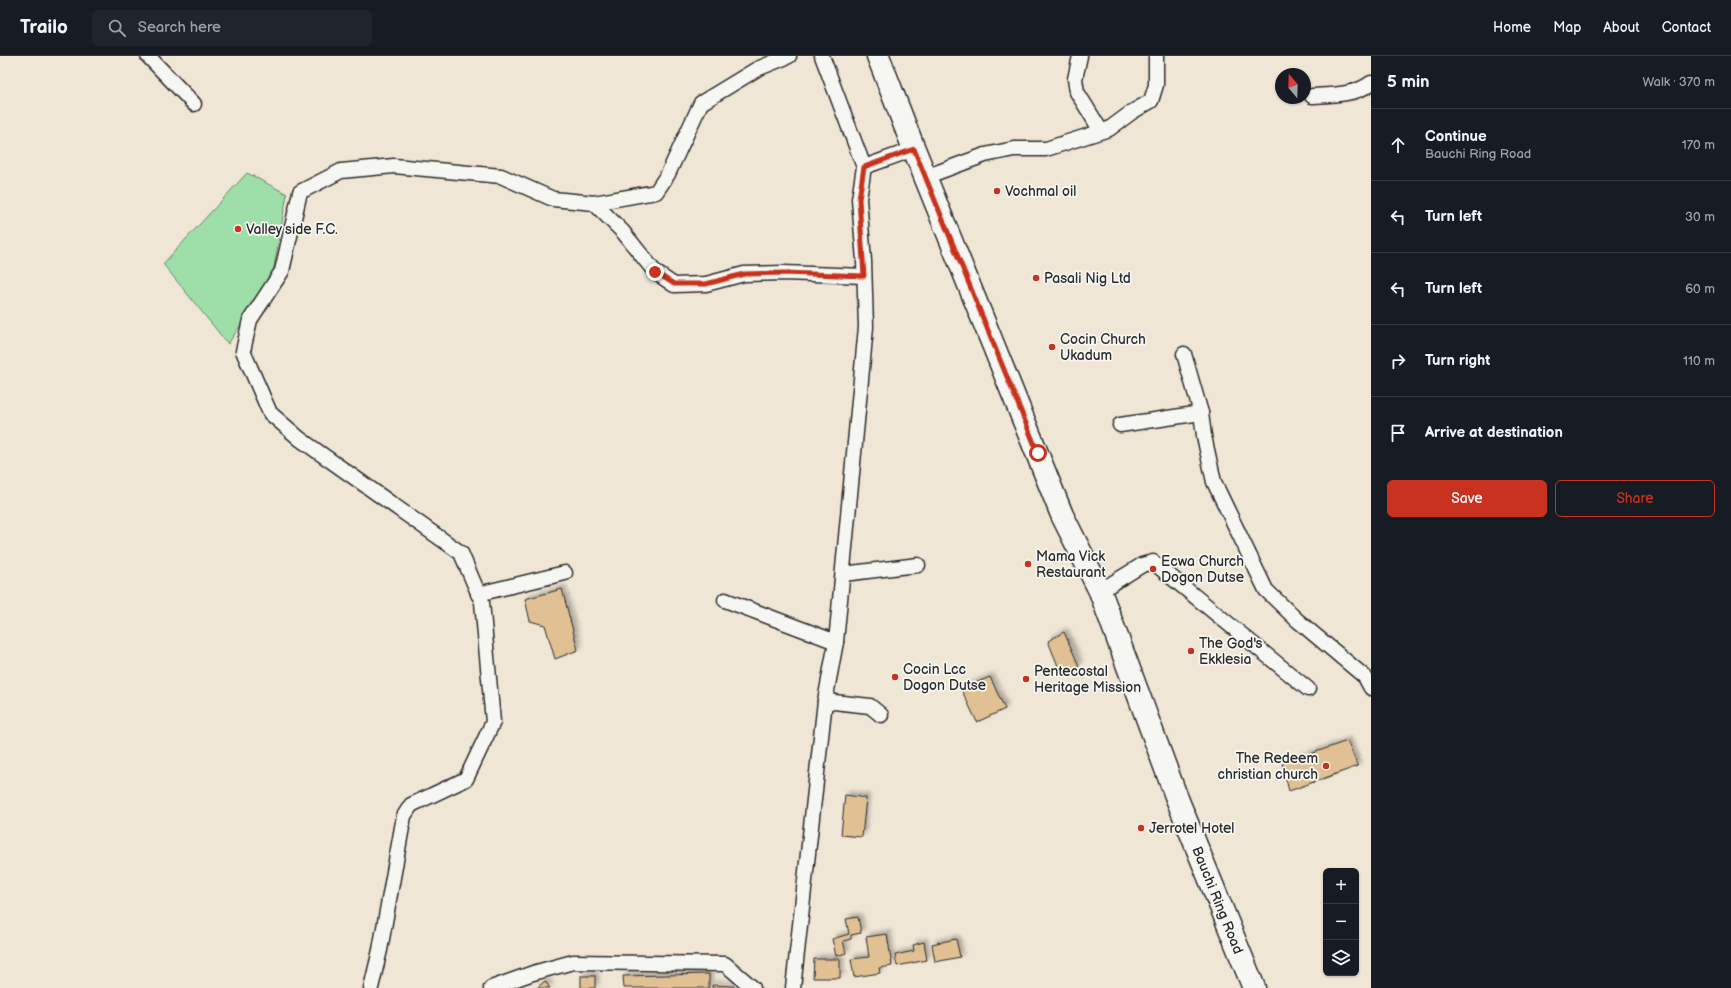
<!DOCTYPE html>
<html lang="en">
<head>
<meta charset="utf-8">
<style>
	:root { --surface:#171b24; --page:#20242c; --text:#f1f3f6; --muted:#9ea1a6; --line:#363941; --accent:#c8321e }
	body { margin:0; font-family:"Balsamiq Sans",sans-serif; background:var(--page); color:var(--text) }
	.controls { position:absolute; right:12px; bottom:12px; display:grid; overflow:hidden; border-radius:6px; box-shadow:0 1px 3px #0004 }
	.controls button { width:36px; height:36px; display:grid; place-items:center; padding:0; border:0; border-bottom:1px solid var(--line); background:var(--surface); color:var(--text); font:20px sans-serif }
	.compass { position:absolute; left:1275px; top:12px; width:36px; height:36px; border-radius:50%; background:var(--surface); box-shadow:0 1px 3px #0004; rotate:341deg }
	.stop { position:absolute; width:12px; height:12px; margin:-9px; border:3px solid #c8321e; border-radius:50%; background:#fff }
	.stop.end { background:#c8321e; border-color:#fff; box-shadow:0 1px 4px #0008 }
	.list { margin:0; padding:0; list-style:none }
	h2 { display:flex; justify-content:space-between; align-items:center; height:52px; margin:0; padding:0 16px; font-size:17px }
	h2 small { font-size:13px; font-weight:400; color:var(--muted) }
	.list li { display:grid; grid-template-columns:26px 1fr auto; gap:12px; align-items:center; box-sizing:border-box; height:72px; padding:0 16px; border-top:1px solid var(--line) }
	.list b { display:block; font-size:15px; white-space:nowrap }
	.list p { margin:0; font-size:13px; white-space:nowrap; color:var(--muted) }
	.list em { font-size:13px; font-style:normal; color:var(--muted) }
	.actions { display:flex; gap:8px; padding:12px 16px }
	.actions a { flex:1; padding:9px 0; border:1px solid var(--accent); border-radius:6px; text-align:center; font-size:14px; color:var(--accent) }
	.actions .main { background:var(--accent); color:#fff }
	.icon { flex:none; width:22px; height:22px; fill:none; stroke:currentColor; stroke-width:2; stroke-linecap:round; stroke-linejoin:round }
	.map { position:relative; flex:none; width:1371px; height:932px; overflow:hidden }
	header { display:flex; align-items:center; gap:24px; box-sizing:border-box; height:56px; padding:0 20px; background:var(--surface); border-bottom:1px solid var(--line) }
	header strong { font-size:19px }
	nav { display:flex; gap:22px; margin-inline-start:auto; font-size:14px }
	.search { width:280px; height:36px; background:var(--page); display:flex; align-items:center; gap:10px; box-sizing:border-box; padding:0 14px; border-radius:6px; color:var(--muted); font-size:15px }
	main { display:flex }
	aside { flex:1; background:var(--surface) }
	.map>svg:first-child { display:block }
</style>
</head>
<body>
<header>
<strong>Trailo</strong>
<div class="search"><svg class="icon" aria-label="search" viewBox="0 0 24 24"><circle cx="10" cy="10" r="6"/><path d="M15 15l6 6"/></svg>Search here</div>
<nav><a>Home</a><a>Map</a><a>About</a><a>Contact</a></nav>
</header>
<main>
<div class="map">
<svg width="1371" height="932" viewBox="0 0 1371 932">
	<defs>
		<filter id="shadow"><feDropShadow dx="3.5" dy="-3.5" stdDeviation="2" flood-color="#0004"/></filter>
	</defs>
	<rect width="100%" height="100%" fill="#f0e6d6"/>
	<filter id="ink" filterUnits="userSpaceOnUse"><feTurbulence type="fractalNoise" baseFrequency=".025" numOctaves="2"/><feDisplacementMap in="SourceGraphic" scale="8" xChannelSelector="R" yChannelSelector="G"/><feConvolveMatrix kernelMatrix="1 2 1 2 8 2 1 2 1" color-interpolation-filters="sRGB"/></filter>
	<g filter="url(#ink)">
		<!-- green -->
		<path fill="#9edfa9" stroke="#64856a" d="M247 117 287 138 272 222 228 288 163 208Z"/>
		<!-- building -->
		<g fill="#e1c193" stroke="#2b2b2b" filter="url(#shadow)">
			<path d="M562 533 578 594 555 603 545 569 530 565 525 543Z"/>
			<path d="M1064 576 1079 610 1062 620 1048 585Z"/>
			<path d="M990 621 1005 653 977 666 961 633Z"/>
			<path d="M1347 685 1358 710 1289 735 1282 708Z"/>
			<path d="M845 739 866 742 862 781 841 779Z"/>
			<path d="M858 861 861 877 851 879V883L843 885 846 897 836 900 832 883 849 878 846 863Z"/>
			<path d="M887 878 892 910 879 912 880 917 854 921 851 903 869 901 866 881Z"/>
			<path d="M956 883 960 901 935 906 932 888Z"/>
			<path d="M924 886 927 904 897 910 895 899 914 895 913 889Z"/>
			<path d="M814 903H840V922H813Z"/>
			<path d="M709 918V932H624L623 920Z"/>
			<rect x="581" y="920" width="14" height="12"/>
			<path d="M545 925 550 932H537Z"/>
			<path d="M712 929 734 930V932H712Z"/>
		</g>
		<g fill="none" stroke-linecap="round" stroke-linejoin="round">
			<defs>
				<g id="street">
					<path d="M148 0 194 48"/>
					<path d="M822 0 864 111"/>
					<path d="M1080 0 1075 23 1077 36 1101 75"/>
					<path d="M1312 40C1331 39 1356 39 1371 27"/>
					<path d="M925 121 985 99 1014 93H1046L1109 73 1132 56 1151 45 1156 29V0"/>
					<path d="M594 147 623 176 655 216 674 229 706 228 744 218 784 217 864 220"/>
					<path d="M1184 298 1201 357 1204 380 1214 426 1266 534 1297 564 1365 621 1371 632"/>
					<path d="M1120 369 1201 357"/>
					<path d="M843 518 918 509"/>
					<path d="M1100 535 1142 509 1153 506 1308 633"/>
					<path d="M478 538 565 517"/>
					<path d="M725 544 836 586"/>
					<path d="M825 645 870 650 881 659"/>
					<path d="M371 932 380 894 404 760 411 749 466 723 493 666 482 546 461 497 300 383 270 357 243 295 250 264 282 215 300 136 341 115 394 110 501 120 553 143 594 147 656 136 668 118 701 47 757 13 789 0"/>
					<path d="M491 932 533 917 573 906 725 908 753 932"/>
					<path d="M793 932 825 645 836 586 866 271 864 205 859 143 864 111 914 93"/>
				</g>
				<path id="primary" d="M878 0 914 93 1062 459 1100 535 1176 740 1254 932"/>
			</defs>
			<!-- street casing -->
			<use href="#street" stroke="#2b2b2b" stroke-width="17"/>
			<!-- primary casing -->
			<use href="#primary" stroke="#2b2b2b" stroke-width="25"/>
			<!-- street -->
			<use href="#street" stroke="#f6f6f2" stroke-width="14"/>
			<!-- primary -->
			<use href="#primary" stroke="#f6f6f2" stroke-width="22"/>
		</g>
	</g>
	<g fill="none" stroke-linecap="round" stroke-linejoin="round" filter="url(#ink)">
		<!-- route -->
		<path stroke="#c8321e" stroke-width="5" d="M655 216 674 228H706L744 218 784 217 864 220 859 143 864 111 914 93 1038 397"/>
	</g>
	<!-- markers -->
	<g fill="#c8321e" stroke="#f6f6f2" stroke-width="1.5">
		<circle cx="997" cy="135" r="4"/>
		<circle cx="238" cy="173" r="4"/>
		<circle cx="1036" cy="222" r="4"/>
		<circle cx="1052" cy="291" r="4"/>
		<circle cx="1028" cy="508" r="4"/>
		<circle cx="1153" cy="513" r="4"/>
		<circle cx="1191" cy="595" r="4"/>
		<circle cx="895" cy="621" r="4"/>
		<circle cx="1026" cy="623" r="4"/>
		<circle cx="1326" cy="710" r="4"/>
		<circle cx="1141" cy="772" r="4"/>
	</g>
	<g text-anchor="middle" stroke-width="3.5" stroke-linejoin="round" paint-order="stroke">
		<!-- poi labels -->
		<g font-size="14" fill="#2b2b2b" stroke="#f6f6f2" text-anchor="start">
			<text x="1005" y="140">Vochmal oil</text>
			<text x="246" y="178">Valley side F.C.</text>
			<text x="1044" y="227">Pasali Nig Ltd</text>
			<text x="1060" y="288">Cocin Church<tspan x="1060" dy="16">Ukadum</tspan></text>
			<text x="1036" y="505">Mama Vick<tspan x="1036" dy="16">Restaurant</tspan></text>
			<text x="1161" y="510">Ecwa Church<tspan x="1161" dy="16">Dogon Dutse</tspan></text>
			<text x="1199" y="592">The God's<tspan x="1199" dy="16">Ekklesia</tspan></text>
			<text x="903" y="618">Cocin Lcc<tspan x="903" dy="16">Dogon Dutse</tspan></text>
			<text x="1034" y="620">Pentecostal<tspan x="1034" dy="16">Heritage Mission</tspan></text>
			<text x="1318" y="707" text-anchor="end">The Redeem<tspan x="1318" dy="16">christian church</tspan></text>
			<text x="1149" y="777">Jerrotel Hotel</text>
		</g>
		<!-- street labels -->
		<g font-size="14" fill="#2b2b2b" stroke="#f6f6f2">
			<text transform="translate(1218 844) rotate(68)" y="5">Bauchi Ring Road</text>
		</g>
	</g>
</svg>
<div class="controls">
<button>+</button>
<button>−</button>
<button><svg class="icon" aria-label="layers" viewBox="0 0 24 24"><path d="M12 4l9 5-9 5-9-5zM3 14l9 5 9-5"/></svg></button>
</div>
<svg class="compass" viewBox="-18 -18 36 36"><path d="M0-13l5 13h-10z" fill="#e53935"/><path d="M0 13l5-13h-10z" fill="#9ea1a6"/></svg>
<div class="stop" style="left:1038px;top:397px"></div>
<div class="stop end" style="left:655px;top:216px"></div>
</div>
<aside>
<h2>5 min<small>Walk · 370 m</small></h2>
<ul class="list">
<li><svg class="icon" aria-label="ahead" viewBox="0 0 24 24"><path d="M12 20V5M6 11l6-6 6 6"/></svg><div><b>Continue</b><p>Bauchi Ring Road</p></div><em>170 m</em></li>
<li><svg class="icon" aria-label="left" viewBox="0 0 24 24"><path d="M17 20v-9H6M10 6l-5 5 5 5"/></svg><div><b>Turn left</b></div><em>30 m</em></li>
<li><svg class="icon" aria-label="left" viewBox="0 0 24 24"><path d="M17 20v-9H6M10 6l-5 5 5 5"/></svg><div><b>Turn left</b></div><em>60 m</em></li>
<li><svg class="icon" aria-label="right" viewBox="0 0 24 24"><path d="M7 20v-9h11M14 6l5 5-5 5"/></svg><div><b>Turn right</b></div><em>110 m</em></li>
<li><svg class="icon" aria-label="arrive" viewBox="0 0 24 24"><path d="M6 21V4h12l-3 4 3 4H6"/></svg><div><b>Arrive at destination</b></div></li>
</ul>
<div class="actions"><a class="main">Save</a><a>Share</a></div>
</aside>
</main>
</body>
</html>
